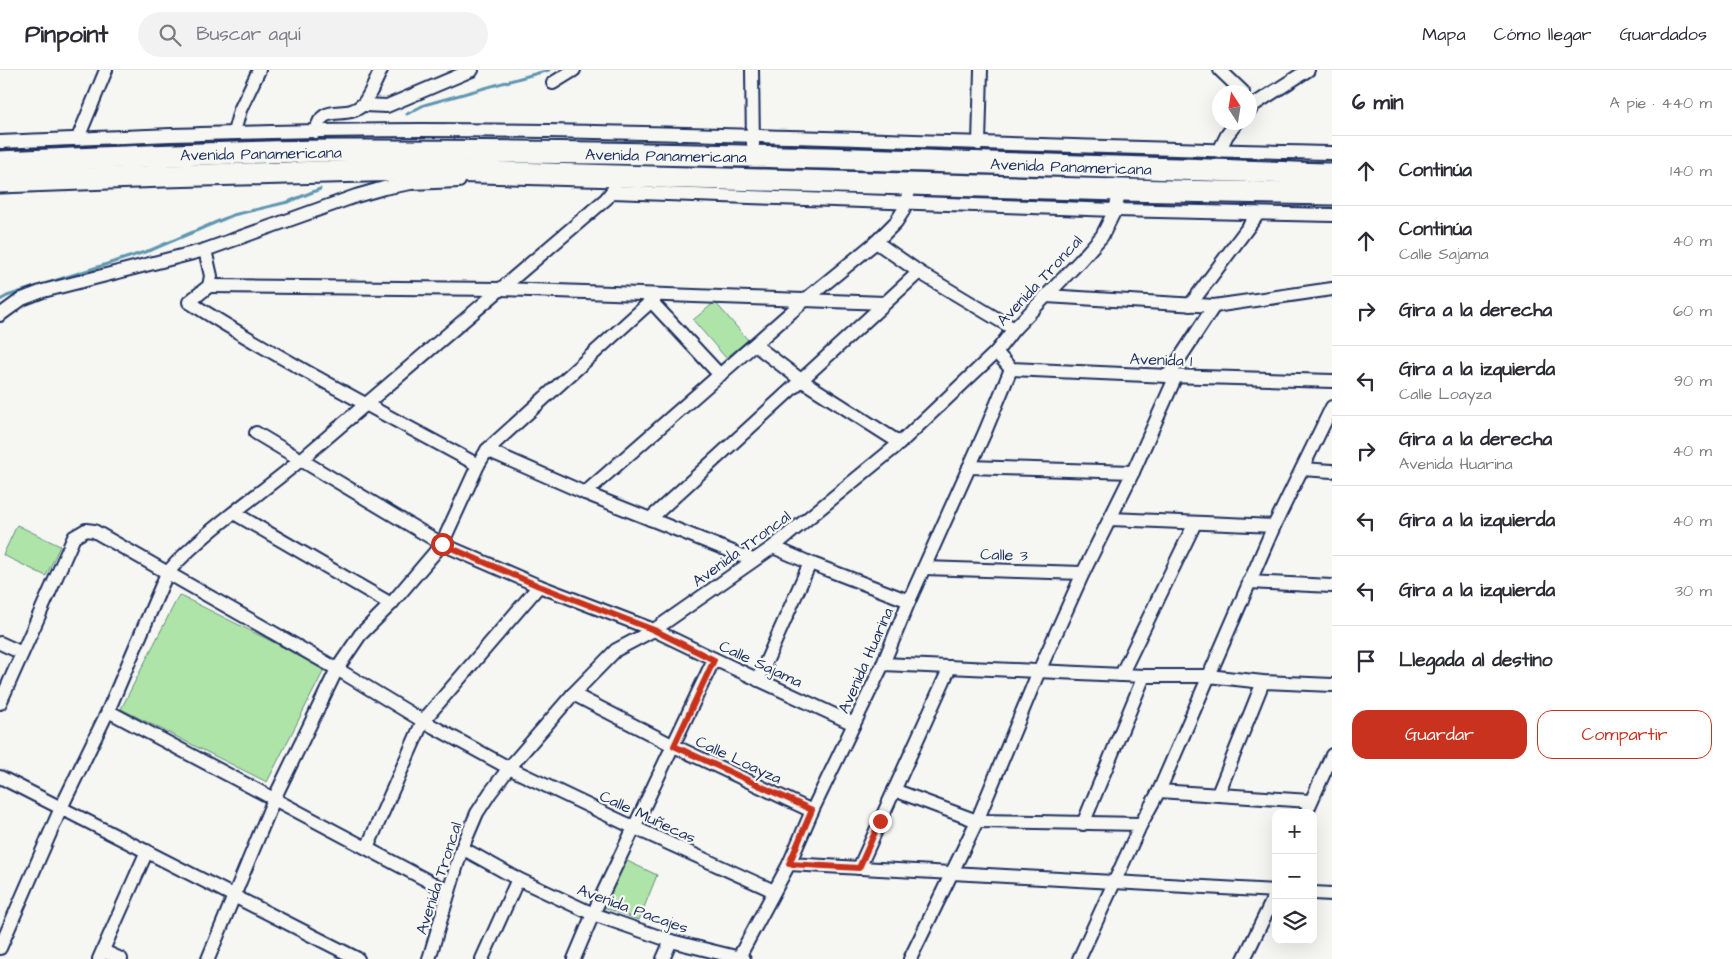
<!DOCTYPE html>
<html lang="es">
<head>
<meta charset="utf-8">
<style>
	:root { --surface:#fff; --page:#f2f2f3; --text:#2b2b33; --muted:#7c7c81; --line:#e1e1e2; --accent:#c8321e }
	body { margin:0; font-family:"Architects Daughter",sans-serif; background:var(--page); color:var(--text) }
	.controls { position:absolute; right:15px; bottom:15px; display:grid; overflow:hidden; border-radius:10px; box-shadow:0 5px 20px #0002 }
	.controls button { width:45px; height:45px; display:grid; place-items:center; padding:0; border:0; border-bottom:1px solid var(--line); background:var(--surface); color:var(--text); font:25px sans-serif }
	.compass { position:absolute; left:1212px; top:15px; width:45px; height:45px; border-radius:50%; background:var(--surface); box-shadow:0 5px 20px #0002; rotate:348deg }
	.stop { position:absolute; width:15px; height:15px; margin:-11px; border:4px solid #c8321e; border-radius:50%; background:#fff }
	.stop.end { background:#c8321e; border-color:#fff; box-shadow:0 1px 5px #0008 }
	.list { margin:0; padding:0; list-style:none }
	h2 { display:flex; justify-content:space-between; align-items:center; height:65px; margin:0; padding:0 20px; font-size:21px }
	h2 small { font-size:16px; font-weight:400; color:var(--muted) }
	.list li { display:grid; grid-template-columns:32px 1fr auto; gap:15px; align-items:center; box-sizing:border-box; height:70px; padding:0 20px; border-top:1px solid var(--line) }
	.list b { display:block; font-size:19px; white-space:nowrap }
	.list p { margin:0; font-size:16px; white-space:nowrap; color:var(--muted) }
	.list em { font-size:16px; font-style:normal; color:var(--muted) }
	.actions { display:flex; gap:10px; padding:15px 20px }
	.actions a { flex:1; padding:11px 0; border:1px solid var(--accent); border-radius:15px; text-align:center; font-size:18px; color:var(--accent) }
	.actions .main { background:var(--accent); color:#fff }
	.icon { flex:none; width:28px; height:28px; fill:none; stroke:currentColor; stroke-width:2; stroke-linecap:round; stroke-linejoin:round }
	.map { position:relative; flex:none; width:1332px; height:889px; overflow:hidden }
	header { display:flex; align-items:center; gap:30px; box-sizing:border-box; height:70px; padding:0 25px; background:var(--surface); border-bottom:1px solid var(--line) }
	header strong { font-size:24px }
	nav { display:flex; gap:28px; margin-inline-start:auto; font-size:18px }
	.search { width:350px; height:45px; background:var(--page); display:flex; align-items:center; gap:12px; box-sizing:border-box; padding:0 18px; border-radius:28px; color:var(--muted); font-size:19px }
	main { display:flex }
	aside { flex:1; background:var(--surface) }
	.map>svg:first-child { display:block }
</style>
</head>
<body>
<header>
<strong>Pinpoint</strong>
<div class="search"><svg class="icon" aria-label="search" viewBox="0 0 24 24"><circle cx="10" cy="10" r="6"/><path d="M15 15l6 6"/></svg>Buscar aquí</div>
<nav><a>Mapa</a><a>Cómo llegar</a><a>Guardados</a></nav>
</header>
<main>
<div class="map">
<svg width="1332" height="889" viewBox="0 0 1332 889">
	<rect width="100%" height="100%" fill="#f6f6f2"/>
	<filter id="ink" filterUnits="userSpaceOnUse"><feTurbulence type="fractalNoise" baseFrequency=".02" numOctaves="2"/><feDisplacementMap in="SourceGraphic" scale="10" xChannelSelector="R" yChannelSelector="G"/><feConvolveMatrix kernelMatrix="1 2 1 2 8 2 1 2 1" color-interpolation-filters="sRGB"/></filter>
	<g filter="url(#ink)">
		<!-- green -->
		<g fill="#aee4a7" stroke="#648a82">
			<path d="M715 232 748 270 726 288 693 250Z"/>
			<path d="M17 455 60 476 46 506 3 485Z"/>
			<path d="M179 525 325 598 267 712 121 639Z"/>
			<path d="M625 790 657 805 639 850 603 837Z"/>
		</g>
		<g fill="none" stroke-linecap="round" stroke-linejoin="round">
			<!-- stream -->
			<g stroke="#5e96b0" stroke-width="3">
				<path d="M407 44 424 35 549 0"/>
				<path d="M0 230 7 226 151 180 233 145 288 132 320 119"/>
			</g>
			<defs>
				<g id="street">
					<path d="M752 0 753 74"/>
					<path d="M1220 0 1243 22"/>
					<path d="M553 13 574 0"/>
					<path d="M363 35 387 36 472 0"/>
					<path d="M1250 40 1255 34 1308 0"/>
					<path d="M234 62 240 40 259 0"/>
					<path d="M316 62C321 31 346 51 362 35 368 30 377 8 381 0"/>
					<path d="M78 68 106 0"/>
					<path d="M0 72C140 66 281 60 422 60 725 61 1029 77 1332 83"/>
					<path d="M979 74 981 0"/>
					<path d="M1219 81 1227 65 1237 52"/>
					<path d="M612 122 1115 140 1332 145"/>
					<path d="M876 172 919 202 1014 259"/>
					<path d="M205 180 211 206 209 216 189 232C282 291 381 342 478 395"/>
					<path d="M209 216 501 219 885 233"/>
					<path d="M1046 226 1214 236 1332 219"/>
					<path d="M651 231 720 305"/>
					<path d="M1190 235 1258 144"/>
					<path d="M0 245 22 229 43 221 205 180 356 126 384 118 411 113 459 111"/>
					<path d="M755 275 801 310 900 373"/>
					<path d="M996 282 1011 299 1168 306 1332 311"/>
					<path d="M1168 306 1214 236"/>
					<path d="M256 363 442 474 539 516 654 560 714 589 854 654"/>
					<path d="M487 380 585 423 753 490"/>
					<path d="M969 397 1133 402"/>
					<path d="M1302 399 1332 401"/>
					<path d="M585 423 805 230 876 172 896 152 903 141 908 125"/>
					<path d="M234 443 391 534"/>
					<path d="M650 449 919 202"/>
					<path d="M1111 449 1274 456"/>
					<path d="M773 477 810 493 909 531"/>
					<path d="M924 498 1083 503"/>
					<path d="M1249 512 1332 516"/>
					<path d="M0 573 22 583"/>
					<path d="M883 594 1144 606H1208L1263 612 1332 615"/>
					<path d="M1121 605 1195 453"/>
					<path d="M758 610 810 493"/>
					<path d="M573 624 674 676 812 741"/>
					<path d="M0 633 74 467 86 460 94 461 337 599 423 651 509 698 635 758 774 821"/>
					<path d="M108 641 449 822"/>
					<path d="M0 707 358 889"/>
					<path d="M894 720 977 751 1141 754"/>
					<path d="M1159 721 1310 731"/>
					<path d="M1218 724 1263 612"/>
					<path d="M1306 743 1332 685"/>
					<path d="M1083 754 1144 606"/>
					<path d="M367 778 423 651 539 516"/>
					<path d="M462 778 518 809 593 844 671 871 744 889"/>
					<path d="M789 794 1276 821"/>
					<path d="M859 798 950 597"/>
					<path d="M1313 823 1332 824"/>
					<path d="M0 878 61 738 108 641 167 503C206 459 258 426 303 388 404 302 505 216 606 129L614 119 615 107"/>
					<path d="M103 881 121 889"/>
					<path d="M99 889 147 781"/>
					<path d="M208 889 274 729 337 599 360 565 391 534 442 474 478 395 487 380 658 225"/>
					<path d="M429 889 462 778 477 743 490 723 509 698 573 624 616 580 654 560 773 477 900 373 996 282 1014 259 1079 192 1102 166 1115 140 1120 120"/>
					<path d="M482 889 518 809"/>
					<path d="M574 889 593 844 714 589"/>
					<path d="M663 889 671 871"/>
					<path d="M738 889 789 794 812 741 883 594 909 531 985 362 1011 299"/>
					<path d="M910 889 977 751 1039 601 1083 503 1133 402 1176 306"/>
					<path d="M1079 889 1141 754 1159 721 1274 456 1332 337"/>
					<path d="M1244 889 1276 823"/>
				</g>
				<g id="highway">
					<path d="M0 92C114 88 228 81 341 81 672 80 1002 94 1332 104"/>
					<path d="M0 112 164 106 407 100 1120 120 1332 124"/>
				</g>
			</defs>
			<!-- street casing -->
			<use href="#street" stroke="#1b2f5e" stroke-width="16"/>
			<!-- highway casing -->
			<use href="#highway" stroke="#1b2f5e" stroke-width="25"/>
			<!-- street -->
			<use href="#street" stroke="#f6f6f2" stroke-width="12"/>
			<!-- highway -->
			<use href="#highway" stroke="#f6f6f2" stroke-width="21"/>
		</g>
	</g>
	<g fill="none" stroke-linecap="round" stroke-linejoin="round" filter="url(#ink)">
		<!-- route -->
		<path stroke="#c8321e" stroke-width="6" d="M442 474 539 516 654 560 714 590 674 676 812 740 789 794 859 798 880 751"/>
	</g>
	<g text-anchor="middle" stroke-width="4.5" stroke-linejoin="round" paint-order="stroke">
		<!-- street labels -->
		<g font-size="16" fill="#1b2f5e" stroke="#f6f6f2">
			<text transform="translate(261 83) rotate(-1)" y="6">Avenida Panamericana</text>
			<text transform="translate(666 85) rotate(1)" y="6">Avenida Panamericana</text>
			<text transform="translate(1071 96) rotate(2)" y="6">Avenida Panamericana</text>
			<text transform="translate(1039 210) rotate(-47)" y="6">Avenida Troncal</text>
			<text transform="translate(1161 289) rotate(2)" y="6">Avenida 1</text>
			<text transform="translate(741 478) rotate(-36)" y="6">Avenida Troncal</text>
			<text transform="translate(1004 484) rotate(2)" y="6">Calle 3</text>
			<text transform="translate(865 590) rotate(-66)" y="6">Avenida Huarina</text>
			<text transform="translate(761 593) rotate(25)" y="6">Calle Sajama</text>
			<text transform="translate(739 689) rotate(25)" y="6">Calle Loayza</text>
			<text transform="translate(648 746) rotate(25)" y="6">Calle Muñecas</text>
			<text transform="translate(438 808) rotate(-72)" y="6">Avenida Troncal</text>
			<text transform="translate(633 838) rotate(20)" y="6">Avenida Pacajes</text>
		</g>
	</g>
</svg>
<div class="controls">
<button>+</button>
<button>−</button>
<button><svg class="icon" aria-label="layers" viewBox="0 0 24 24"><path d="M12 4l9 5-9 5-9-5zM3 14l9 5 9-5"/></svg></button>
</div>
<svg class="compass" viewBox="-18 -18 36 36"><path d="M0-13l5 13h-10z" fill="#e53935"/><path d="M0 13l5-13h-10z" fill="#7c7c81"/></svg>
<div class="stop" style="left:442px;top:474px"></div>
<div class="stop end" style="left:880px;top:751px"></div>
</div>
<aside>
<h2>6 min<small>A pie · 440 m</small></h2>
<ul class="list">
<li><svg class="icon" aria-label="ahead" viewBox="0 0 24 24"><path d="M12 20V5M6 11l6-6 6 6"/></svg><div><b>Continúa</b></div><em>140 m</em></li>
<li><svg class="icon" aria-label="ahead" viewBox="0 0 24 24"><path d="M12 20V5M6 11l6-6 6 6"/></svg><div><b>Continúa</b><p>Calle Sajama</p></div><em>40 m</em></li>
<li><svg class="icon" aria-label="right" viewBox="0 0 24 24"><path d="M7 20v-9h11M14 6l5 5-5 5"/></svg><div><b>Gira a la derecha</b></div><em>60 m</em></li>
<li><svg class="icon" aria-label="left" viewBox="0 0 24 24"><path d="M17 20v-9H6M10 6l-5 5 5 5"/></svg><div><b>Gira a la izquierda</b><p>Calle Loayza</p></div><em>90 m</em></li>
<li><svg class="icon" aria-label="right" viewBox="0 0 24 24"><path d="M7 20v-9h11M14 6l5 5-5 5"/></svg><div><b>Gira a la derecha</b><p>Avenida Huarina</p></div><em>40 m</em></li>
<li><svg class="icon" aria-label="left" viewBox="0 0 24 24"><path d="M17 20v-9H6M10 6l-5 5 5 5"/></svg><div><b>Gira a la izquierda</b></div><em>40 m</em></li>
<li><svg class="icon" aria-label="left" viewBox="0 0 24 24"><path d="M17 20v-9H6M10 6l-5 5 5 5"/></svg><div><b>Gira a la izquierda</b></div><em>30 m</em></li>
<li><svg class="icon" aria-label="arrive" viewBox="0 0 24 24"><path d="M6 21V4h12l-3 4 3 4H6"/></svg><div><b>Llegada al destino</b></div></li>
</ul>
<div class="actions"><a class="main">Guardar</a><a>Compartir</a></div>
</aside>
</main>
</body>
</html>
